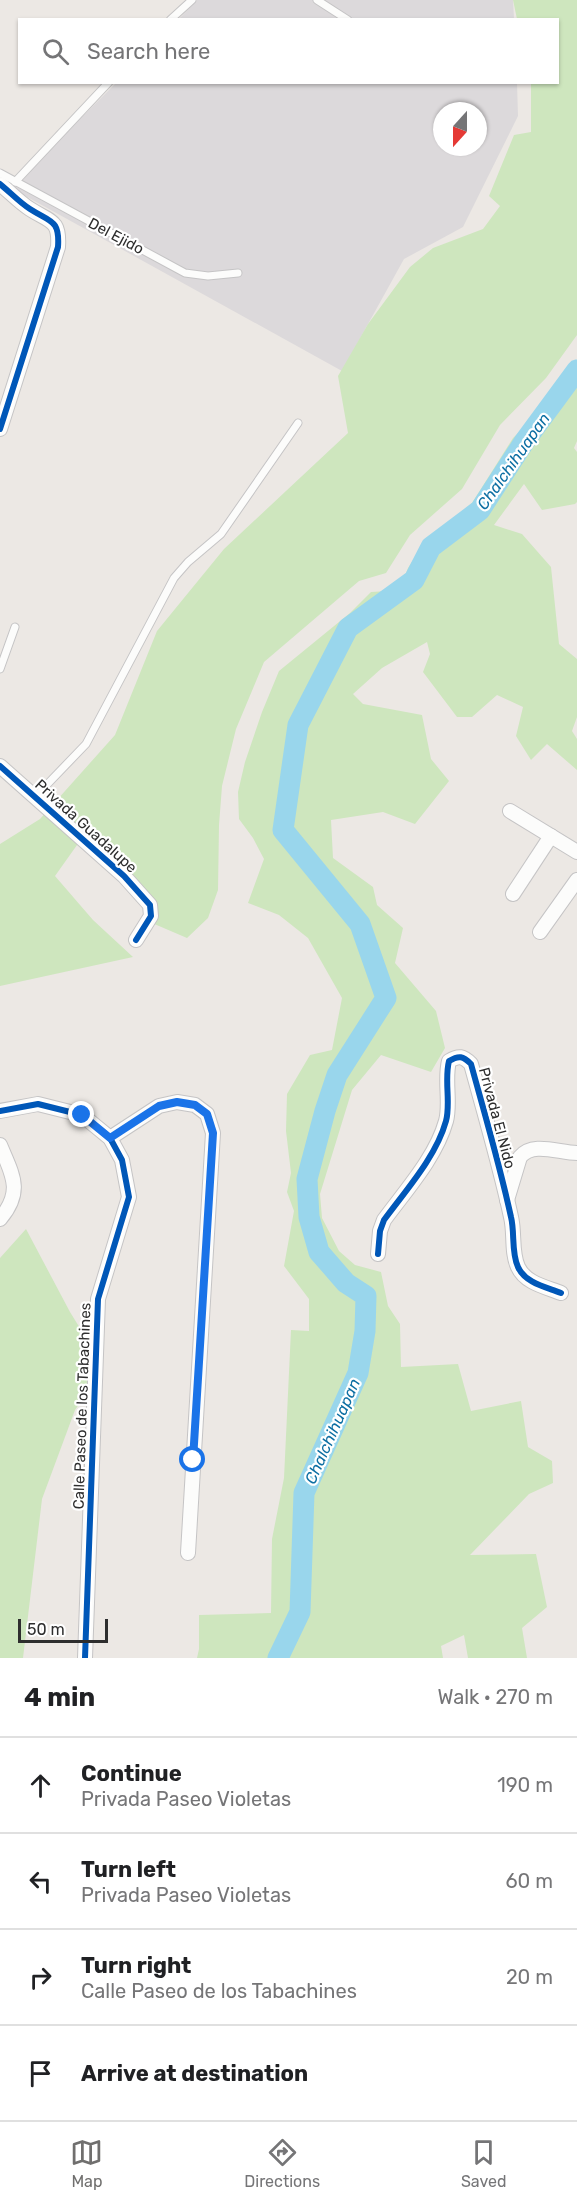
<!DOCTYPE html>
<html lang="en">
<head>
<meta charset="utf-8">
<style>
	:root { --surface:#fff; --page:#f2f2f2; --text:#202124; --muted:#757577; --line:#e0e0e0; --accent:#706f6e }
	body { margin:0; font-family:Rubik,sans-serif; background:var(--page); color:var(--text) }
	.compass { position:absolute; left:433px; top:102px; width:54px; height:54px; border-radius:50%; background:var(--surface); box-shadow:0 2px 4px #0004; rotate:201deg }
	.scale { position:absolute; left:18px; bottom:15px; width:90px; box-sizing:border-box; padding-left:6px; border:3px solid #2e2e2e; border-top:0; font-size:16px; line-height:21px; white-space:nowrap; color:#2e2e2e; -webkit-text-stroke:4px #fff; paint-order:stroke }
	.stop { position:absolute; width:18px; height:18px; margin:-14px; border:4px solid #1a73e8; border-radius:50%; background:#fff }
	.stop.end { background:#1a73e8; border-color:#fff; box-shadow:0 2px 6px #0008 }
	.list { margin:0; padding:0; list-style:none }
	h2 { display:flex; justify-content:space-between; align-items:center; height:78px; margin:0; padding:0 24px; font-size:26px }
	h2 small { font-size:20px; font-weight:400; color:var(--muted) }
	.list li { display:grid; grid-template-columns:39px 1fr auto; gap:18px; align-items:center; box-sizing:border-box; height:96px; padding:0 24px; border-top:2px solid var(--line) }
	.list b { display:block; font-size:22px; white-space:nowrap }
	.list p { margin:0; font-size:20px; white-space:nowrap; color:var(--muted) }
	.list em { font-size:20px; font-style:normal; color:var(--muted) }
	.icon { flex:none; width:33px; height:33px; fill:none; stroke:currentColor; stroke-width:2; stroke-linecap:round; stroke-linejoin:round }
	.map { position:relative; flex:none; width:577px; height:1658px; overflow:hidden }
	.search { position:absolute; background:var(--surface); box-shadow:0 2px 4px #0004; left:18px; right:18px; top:18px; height:66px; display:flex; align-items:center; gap:15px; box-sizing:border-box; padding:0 21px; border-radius:0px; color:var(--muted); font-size:22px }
	.sheet { height:462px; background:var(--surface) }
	nav { display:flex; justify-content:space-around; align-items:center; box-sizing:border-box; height:84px; border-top:2px solid var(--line); background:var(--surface); font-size:16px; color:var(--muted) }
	nav a { display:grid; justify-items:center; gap:3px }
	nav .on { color:var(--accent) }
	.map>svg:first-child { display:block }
</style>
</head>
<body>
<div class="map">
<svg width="577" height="1658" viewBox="0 0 577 1658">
	<rect width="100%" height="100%" fill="#ece8e4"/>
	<!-- industrial -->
	<g fill="#dcd9db" fill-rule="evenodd">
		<path d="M197 0H513L514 19 178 20Z"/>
		<path d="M116 83H517L518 116 463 227 404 259 342 371 11 188ZM442 111H478V147H442Z"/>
	</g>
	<!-- green -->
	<g fill="#cee6be">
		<path d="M513 0H577V335L546 378 500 425 462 489 410 535 386 573 359 581 264 662 236 729 222 786 219 825 218 890 208 918 187 938 145 920 149 897 82 838 55 876 93 920 133 957 0 986V844L40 819 115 735 157 631 224 549 348 433 338 376 368 324 410 267 433 248 483 229 500 206 489 196 514 135 531 132V83L558 82V20L517 19Z"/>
		<path d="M577 369V441L574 448 577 452V502L575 504 542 510 524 484 494 525 522 534 551 567 559 644 577 659V717L572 731 577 739V770L547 744 531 760 516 736 523 707 497 695 472 717H457L423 672 430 654 427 642 382 668 353 694 363 704 422 715 431 759 449 781 415 824 383 812 331 820 333 858 373 887 377 905 403 928 395 963 436 1011 445 1048 431 1072 381 1055 352 1090 320 1194 322 1218 339 1251 355 1265 381 1272 388 1306 400 1324 401 1367 458 1364 471 1411 521 1401 528 1447 552 1461 553 1483 529 1494 470 1555 536 1554 547 1607 522 1628 527 1658H468L464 1635 441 1646 443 1658H197L199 1649V1615L271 1613 272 1539 284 1478 291 1330 309 1331V1299L284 1266 294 1211 287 1192 291 1173 286 1131 287 1094 310 1055 332 1050 342 998 308 938 279 915 248 903 264 859 253 838 239 819 238 792 245 762 262 712 279 671 350 613 371 592 388 591 402 584 408 568 425 542 472 503 513 438 549 404 560 386Z"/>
		<path d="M26 1229 70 1312 91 1346 92 1385 75 1410 42 1499 23 1658H0V1258Z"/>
	</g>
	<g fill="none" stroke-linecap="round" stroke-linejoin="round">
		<!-- river -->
		<path stroke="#99d6ec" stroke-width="21" d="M278 1658 300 1612 304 1493 358 1373 365 1331 366 1296 346 1283 319 1252 309 1217 307 1179 325 1111 337 1075 386 998 360 924 283 830 298 725 348 628 414 580 431 547 480 510 524 442 577 370"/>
		<defs>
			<g id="service">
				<path d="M317 0 348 20"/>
				<path d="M170 20 192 0"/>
				<path d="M0 173 185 273 208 276 238 273"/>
				<path d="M15 182 109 82"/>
				<path d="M0 669 15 627"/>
				<path d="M36 796 86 744 174 578 188 562 221 534 298 423"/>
			</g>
			<g id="minor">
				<path d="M0 184C10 192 19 202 30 209 50 222 60 219 58 247L0 429"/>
				<path d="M0 766 124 876 150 905 151 916 136 940"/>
				<path d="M510 811 577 852"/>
				<path d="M513 894 551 836"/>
				<path d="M540 932 577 880"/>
				<path d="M0 1111 38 1104 82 1115 110 1138 122 1160 129 1197 98 1299 85 1658"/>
				<path d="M110 1138 159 1106 177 1102 195 1105 207 1114 213 1133 188 1553"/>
				<path d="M0 1145C12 1174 24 1191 0 1219"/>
				<path d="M507 1200 520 1157C533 1141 559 1153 577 1153"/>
				<path d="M378 1254 380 1231 384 1220C406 1190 436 1157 446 1121 451 1103 444 1080 449 1061 459 1055 463 1056 471 1064 485 1115 500 1166 511 1217 515 1233 511 1252 518 1267 525 1283 546 1287 561 1293"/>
			</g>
		</defs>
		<!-- service casing -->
		<use href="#service" stroke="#c5c4c5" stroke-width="9"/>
		<!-- minor casing -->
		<use href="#minor" stroke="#c5c4c5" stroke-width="16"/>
		<!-- service -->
		<use href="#service" stroke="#fcfcfb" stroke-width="7"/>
		<!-- minor -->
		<use href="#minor" stroke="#fcfcfb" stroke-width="14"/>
		<defs>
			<g id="cycleway">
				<path d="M0 184C10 192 19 202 30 209 50 222 60 219 58 247L0 429"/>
				<path d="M0 766 124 876 150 905 151 916 136 940"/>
				<path d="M0 1111 38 1104 82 1115 110 1138 122 1160 129 1197 98 1299 85 1658"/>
				<path d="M378 1254 380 1231 384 1220C406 1190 436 1157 446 1121 451 1103 444 1080 449 1061 459 1055 463 1056 471 1064 485 1115 500 1166 511 1217 515 1233 511 1252 518 1267 525 1283 546 1287 561 1293"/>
			</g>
		</defs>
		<!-- cycleway casing -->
		<use href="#cycleway" stroke="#fff" stroke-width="10"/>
		<!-- cycleway -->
		<use href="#cycleway" stroke="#0057b8" stroke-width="6"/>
	</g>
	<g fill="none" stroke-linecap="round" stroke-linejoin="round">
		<!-- route -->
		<path stroke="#1a73e8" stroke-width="8" d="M82 1115 110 1138 159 1106 177 1102 195 1105 207 1114 213 1133 193 1460"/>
	</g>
	<g text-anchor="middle" stroke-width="4.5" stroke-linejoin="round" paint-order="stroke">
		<!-- street labels -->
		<g font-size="15" fill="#2e2e2e" stroke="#fff">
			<text transform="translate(116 236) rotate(28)" y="5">Del Ejido</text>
			<text transform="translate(86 826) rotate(42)" y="5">Privada Guadalupe</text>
			<text transform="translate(497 1118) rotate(75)" y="5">Privada El Nido</text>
			<text transform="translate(82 1406) rotate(-88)" y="5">Calle Paseo de los Tabachines</text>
		</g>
		<!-- water labels -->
		<g font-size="16" font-style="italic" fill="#0d6fa3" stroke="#fff">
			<text transform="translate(513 461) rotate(-55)" y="6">Chalchihuapan</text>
			<text transform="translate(332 1431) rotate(-66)" y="6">Chalchihuapan</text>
		</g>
	</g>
</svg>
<svg class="compass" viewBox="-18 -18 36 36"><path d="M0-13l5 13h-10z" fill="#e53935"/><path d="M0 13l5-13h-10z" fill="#757577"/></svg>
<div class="scale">50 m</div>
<div class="stop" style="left:193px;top:1460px"></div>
<div class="stop end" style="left:82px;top:1115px"></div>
<div class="search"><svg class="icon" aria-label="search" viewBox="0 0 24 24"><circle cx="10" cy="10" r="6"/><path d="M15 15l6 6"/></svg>Search here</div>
</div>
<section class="sheet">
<h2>4 min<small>Walk · 270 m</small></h2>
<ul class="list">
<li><svg class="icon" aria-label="ahead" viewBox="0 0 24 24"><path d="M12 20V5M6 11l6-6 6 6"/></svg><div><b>Continue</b><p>Privada Paseo Violetas</p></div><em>190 m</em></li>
<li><svg class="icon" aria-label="left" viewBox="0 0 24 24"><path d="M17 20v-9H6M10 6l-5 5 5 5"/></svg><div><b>Turn left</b><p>Privada Paseo Violetas</p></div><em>60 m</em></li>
<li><svg class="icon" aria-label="right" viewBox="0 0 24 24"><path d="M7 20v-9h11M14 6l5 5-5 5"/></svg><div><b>Turn right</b><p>Calle Paseo de los Tabachines</p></div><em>20 m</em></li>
<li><svg class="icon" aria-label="arrive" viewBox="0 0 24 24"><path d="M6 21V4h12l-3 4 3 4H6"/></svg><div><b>Arrive at destination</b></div></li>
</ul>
</section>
<nav>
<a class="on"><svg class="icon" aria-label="map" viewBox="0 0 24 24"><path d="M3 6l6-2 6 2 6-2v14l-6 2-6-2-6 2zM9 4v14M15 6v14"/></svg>Map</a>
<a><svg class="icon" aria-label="directions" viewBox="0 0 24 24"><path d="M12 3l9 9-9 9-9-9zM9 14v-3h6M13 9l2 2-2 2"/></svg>Directions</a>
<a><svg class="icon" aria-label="saved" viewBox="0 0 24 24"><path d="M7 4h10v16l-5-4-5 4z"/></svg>Saved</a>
</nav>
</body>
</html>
